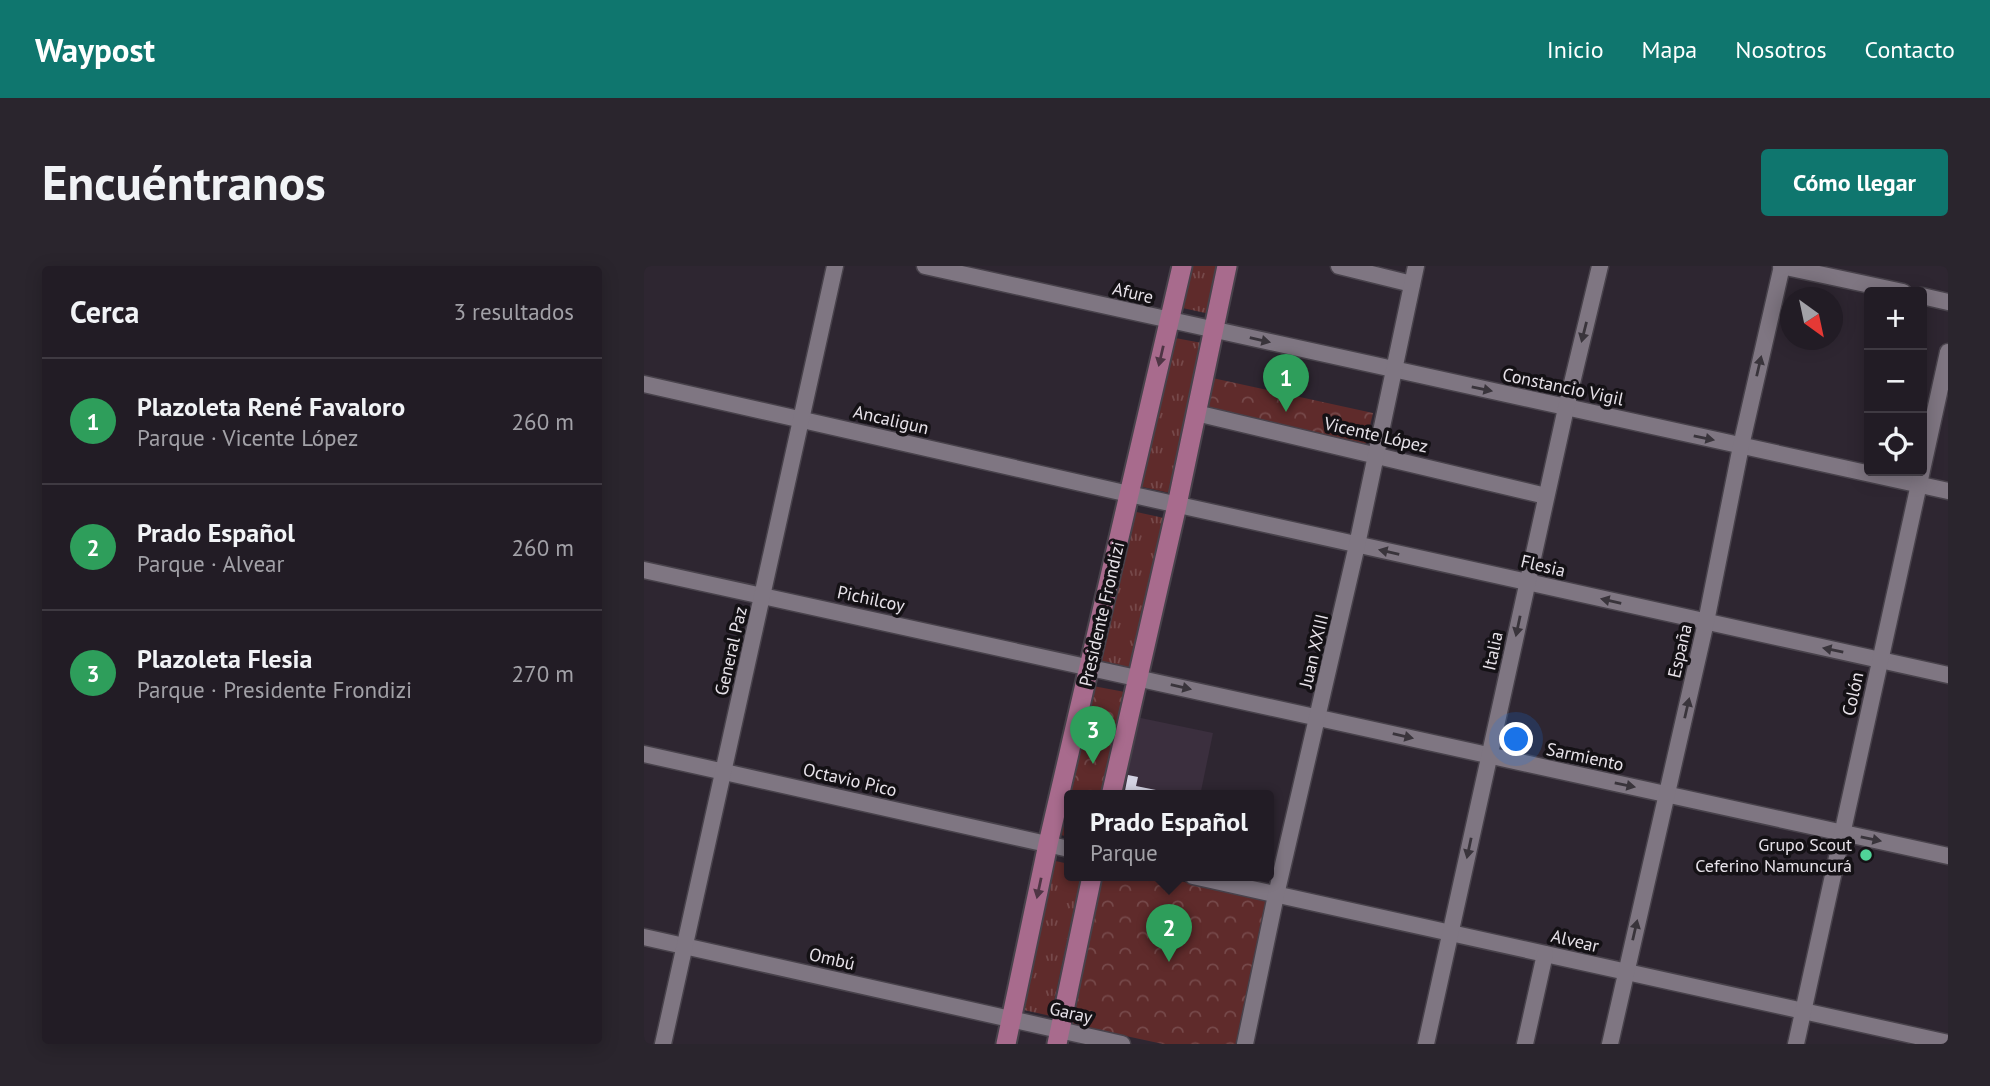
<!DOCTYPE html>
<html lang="es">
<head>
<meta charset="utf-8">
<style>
	:root { --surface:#221c25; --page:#2a252d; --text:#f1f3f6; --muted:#a2a1a7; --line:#3f3a42; --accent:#0f766e }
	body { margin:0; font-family:"PT Sans",sans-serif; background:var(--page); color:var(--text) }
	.controls { position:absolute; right:21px; top:21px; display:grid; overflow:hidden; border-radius:7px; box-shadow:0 4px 18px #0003 }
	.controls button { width:63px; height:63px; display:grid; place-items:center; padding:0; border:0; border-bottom:2px solid var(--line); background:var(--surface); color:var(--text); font:35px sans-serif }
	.compass { position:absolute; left:1136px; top:21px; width:63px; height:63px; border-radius:50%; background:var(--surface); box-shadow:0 4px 18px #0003; rotate:147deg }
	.you { position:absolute; left:873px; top:474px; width:24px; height:24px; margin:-18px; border:5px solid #fff; border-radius:50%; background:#1a73e8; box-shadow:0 0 0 10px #1a73e833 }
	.badge { display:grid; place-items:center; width:46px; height:46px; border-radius:50%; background:var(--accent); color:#fff; font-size:23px; font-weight:700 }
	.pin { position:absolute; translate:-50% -58px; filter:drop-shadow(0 2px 4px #0008) }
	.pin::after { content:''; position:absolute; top:37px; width:24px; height:21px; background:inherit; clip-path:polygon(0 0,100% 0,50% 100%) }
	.popup { position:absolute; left:420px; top:524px; width:210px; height:91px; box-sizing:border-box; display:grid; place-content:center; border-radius:7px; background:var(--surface); filter:drop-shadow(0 2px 5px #0005); font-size:23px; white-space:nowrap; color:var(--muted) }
	.popup b { font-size:26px; color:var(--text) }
	.popup::after { content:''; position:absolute; left:50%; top:100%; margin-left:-14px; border:14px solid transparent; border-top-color:var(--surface) }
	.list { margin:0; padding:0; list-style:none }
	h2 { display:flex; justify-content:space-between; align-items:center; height:91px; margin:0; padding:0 28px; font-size:30px }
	h2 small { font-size:23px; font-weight:400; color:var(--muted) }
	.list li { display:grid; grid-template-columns:46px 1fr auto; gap:21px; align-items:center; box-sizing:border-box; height:126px; padding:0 28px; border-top:2px solid var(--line) }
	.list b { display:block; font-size:26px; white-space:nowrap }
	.list p { margin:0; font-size:23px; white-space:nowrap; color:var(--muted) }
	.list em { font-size:23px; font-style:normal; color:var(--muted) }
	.icon { flex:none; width:38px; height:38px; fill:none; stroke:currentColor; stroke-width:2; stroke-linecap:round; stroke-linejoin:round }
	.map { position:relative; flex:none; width:1304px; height:778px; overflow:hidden; border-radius:7px }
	header { display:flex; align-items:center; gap:42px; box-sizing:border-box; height:98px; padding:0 35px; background:var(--accent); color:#fff }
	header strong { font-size:33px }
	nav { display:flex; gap:38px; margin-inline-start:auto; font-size:24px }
	.intro { display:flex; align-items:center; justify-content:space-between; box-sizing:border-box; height:168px; padding:0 42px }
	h1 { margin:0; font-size:49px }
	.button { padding:18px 32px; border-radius:7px; background:var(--accent); color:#fff; font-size:24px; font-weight:700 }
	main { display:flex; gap:42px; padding:0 42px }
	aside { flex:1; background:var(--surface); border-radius:7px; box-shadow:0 4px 18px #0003 }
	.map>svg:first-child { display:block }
</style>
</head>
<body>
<header>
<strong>Waypost</strong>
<nav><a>Inicio</a><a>Mapa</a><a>Nosotros</a><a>Contacto</a></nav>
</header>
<div class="intro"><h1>Encuéntranos</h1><a class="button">Cómo llegar</a></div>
<main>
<aside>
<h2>Cerca<small>3 resultados</small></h2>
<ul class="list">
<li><span class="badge" style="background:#2e9e5b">1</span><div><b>Plazoleta René Favaloro</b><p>Parque · Vicente López</p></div><em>260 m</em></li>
<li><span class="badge" style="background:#2e9e5b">2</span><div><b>Prado Español</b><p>Parque · Alvear</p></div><em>260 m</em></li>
<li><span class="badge" style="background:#2e9e5b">3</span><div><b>Plazoleta Flesia</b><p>Parque · Presidente Frondizi</p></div><em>270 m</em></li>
</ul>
</aside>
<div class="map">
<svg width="1304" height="778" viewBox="0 0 1304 778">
	<defs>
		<pattern id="grass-tufts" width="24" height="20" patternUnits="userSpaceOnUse" patternTransform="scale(1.75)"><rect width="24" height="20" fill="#5f2b2b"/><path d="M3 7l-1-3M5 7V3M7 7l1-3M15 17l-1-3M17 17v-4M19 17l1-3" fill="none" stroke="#76494a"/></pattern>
		<pattern id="park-crowns" width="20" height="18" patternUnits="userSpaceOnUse" patternTransform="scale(1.75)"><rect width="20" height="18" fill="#5f2b2b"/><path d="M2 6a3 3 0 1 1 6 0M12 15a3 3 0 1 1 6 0" fill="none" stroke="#76494a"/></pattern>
	</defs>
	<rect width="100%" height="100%" fill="#2e2631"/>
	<!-- built -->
	<path fill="#3b2f3e" d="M492 451 569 467 556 530H473Z"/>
	<!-- grass -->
	<g fill="url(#grass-tufts)">
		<path d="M543 0H576L566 48 534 41Z"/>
		<path d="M526 71 558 77 526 227 494 220Z"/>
		<path d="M488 245 520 252 488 402 456 395Z"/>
		<path d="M407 594 425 598V610H437L407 750 375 743Z"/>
	</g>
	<!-- park -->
	<g fill="url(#park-crowns)">
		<path d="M564 111 729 147 721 181 556 144Z"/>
		<path d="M449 420 481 426 458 530H425V571L417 569Z"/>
		<path d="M458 610H512L624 634 592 778H519L426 758Z"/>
	</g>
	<!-- building -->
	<path fill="#d3d3e3" d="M484 509 494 511 492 520 522 526 521 530H480Z"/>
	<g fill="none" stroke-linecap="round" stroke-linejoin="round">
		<defs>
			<g id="minor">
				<path d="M281 0 1304 225"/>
				<path d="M695 0 768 18"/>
				<path d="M1137 0 1259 26"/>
				<path d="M1278 30 1304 36"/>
				<path d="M0 118 485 228 1304 409"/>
				<path d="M552 147 902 230"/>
				<path d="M0 304 1304 590"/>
				<path d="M0 488 425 583"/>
				<path d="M549 610 1304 777"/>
				<path d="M0 671 478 778"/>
				<path d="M19 778 191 0"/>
				<path d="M601 778 632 629 713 279 772 0"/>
				<path d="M782 778 922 142 956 0"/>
				<path d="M881 778 901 688"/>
				<path d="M966 778 1062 356 1097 180 1138 0"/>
				<path d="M1152 778 1304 86"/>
			</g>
			<g id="major">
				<path d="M467 530 533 239 583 0"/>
				<path d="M362 778 404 578 538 0"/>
				<path d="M413 778 448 610"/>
			</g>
		</defs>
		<!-- minor casing -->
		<use href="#minor" stroke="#48424b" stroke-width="19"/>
		<!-- major casing -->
		<use href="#major" stroke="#48424b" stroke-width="23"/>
		<!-- minor -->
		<use href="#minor" stroke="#7f7682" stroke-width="16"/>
		<!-- major -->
		<use href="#major" stroke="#a86b8d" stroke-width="19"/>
	</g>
	<!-- one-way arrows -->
	<defs><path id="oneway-solid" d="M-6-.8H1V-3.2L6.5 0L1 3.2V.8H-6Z" transform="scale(1.75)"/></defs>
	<g fill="#39343b">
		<use href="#oneway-solid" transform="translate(940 66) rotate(104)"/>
		<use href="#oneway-solid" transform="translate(616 74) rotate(13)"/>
		<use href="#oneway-solid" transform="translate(1115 100) rotate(-77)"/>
		<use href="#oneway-solid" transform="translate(838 123) rotate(12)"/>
		<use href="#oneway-solid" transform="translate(1060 172) rotate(12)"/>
		<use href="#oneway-solid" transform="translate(745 286) rotate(-167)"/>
		<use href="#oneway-solid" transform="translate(967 335) rotate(-167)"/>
		<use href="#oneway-solid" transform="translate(874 360) rotate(102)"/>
		<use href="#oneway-solid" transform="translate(1189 384) rotate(-168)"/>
		<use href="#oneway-solid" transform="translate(537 421) rotate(13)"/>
		<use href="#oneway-solid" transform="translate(1043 442) rotate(-77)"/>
		<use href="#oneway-solid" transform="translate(759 470) rotate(13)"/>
		<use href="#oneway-solid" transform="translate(981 519) rotate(12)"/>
		<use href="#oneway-solid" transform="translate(1227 573) rotate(12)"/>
		<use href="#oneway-solid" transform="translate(825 582) rotate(102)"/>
		<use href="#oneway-solid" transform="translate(991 664) rotate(-77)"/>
	</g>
	<g fill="#4f3545">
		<use href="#oneway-solid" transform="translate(517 90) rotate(103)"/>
		<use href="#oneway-solid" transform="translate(395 622) rotate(102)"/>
	</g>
	<!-- markers -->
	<circle fill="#50d398" stroke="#141115" stroke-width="2.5" cx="1222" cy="589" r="7"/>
	<g text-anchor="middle" stroke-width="7" stroke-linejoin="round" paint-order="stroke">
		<!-- street labels -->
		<g font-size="18" fill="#e7e2e9" stroke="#141115">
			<text transform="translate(489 27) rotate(13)" y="6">Afure</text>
			<text transform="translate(919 121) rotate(12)" y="6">Constancio Vigil</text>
			<text transform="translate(247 154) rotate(13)" y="6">Ancaligun</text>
			<text transform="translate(732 169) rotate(13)" y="6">Vicente López</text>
			<text transform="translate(899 300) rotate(13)" y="6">Flesia</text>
			<text transform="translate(227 333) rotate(12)" y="6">Pichilcoy</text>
			<text transform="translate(458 348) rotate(-77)" y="6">Presidente Frondizi</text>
			<text transform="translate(87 385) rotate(-77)" y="6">General Paz</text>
			<text transform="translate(670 385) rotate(-77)" y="6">Juan XXIII</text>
			<text transform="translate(849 385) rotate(-78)" y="6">Italia</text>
			<text transform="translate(1036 385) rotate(-77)" y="6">España</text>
			<text transform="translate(1209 428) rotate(-78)" y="6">Colón</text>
			<text transform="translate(941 491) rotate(12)" y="6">Sarmiento</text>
			<text transform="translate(206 514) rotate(13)" y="6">Octavio Pico</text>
			<text transform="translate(931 675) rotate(13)" y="6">Alvear</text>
			<text transform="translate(188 693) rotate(13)" y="6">Ombú</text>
			<text transform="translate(427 747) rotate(13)" y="6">Garay</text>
		</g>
		<!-- poi labels -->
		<g font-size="18" fill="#e7e2e9" stroke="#141115" text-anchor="end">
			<text x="1208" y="585">Grupo Scout<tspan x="1208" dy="21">Ceferino Namuncurá</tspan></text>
		</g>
	</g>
</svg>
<div class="controls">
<button>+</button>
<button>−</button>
<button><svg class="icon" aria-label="locate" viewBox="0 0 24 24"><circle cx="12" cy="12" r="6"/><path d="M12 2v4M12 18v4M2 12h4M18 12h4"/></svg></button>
</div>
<svg class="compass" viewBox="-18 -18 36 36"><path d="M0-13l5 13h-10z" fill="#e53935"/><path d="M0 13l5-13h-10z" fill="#a2a1a7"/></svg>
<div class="you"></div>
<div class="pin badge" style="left:642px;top:146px;background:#2e9e5b">1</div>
<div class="pin badge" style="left:525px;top:696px;background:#2e9e5b">2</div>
<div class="popup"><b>Prado Español</b>Parque</div>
<div class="pin badge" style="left:449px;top:498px;background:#2e9e5b">3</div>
</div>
</main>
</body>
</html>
